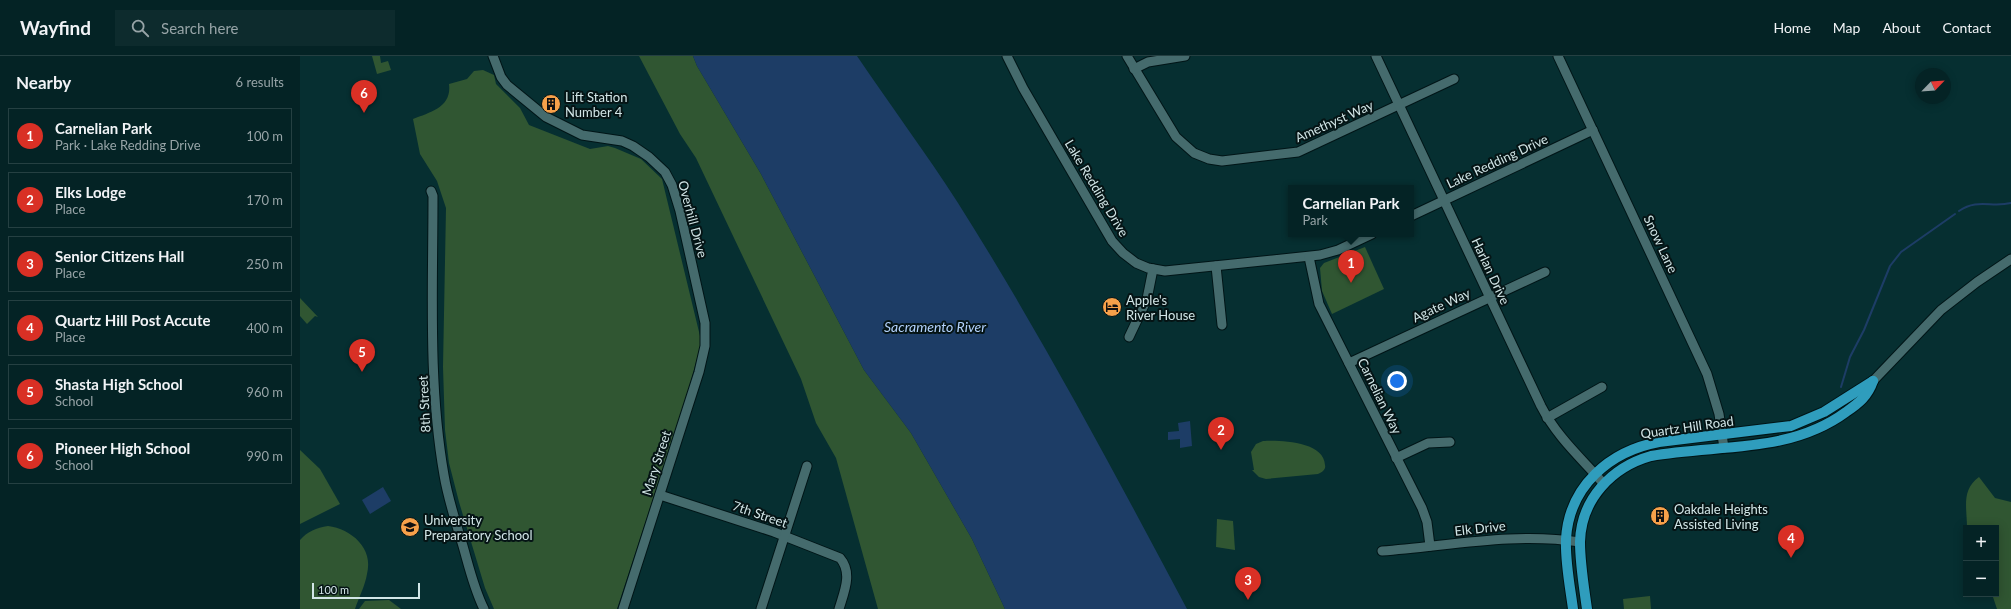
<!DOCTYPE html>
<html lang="en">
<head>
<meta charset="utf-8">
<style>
	:root { --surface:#042325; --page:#0d2b2d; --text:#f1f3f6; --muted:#97a4a7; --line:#254042; --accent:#d93025 }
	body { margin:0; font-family:Lato,sans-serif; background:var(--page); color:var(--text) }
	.controls { position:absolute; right:12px; bottom:12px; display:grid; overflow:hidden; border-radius:0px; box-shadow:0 2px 10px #0003 }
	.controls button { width:36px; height:36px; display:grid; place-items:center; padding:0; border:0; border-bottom:1px solid var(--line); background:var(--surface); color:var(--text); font:20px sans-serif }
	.compass { position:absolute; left:1615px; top:12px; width:36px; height:36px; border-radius:50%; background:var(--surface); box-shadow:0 2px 10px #0003; rotate:65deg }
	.scale { position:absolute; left:12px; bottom:10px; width:108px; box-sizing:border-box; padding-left:4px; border:2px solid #d2e6e7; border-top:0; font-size:11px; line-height:14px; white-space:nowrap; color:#d2e6e7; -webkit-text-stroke:3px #051415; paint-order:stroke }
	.you { position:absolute; left:1097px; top:325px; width:14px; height:14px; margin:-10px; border:3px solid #fff; border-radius:50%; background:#1a73e8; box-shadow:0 0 0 6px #1a73e833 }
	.badge { display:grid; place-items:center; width:26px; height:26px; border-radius:50%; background:var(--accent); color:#fff; font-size:13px; font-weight:700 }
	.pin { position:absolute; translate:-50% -33px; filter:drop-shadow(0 1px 2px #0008) }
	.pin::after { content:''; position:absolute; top:21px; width:14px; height:12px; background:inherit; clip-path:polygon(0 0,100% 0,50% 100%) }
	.popup { position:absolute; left:988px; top:129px; width:126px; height:52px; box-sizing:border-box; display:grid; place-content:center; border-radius:0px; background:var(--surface); filter:drop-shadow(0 1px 3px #0005); font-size:13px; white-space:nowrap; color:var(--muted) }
	.popup b { font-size:15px; color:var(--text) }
	.popup::after { content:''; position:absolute; left:50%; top:100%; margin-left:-8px; border:8px solid transparent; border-top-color:var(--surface) }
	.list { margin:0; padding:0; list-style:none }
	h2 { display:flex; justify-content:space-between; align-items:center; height:52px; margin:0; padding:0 16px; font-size:17px }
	h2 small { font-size:13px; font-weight:400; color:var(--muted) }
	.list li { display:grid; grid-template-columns:26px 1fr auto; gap:12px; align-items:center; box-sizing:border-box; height:56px; margin:0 8px 8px; padding:0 8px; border:1px solid var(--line); border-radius:0px }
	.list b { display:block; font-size:15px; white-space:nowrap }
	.list p { margin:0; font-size:13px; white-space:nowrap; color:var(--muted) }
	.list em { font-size:13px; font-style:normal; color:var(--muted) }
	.icon { flex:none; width:22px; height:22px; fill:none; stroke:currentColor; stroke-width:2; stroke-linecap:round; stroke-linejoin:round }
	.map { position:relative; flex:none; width:1711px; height:553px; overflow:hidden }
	header { display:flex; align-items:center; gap:24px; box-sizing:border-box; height:56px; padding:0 20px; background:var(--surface); border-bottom:1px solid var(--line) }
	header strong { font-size:19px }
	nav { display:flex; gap:22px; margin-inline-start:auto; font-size:14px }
	.search { width:280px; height:36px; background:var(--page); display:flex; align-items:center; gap:10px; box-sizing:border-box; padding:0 14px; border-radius:0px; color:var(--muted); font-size:15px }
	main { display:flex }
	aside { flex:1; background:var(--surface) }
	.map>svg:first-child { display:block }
</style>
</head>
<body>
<header>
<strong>Wayfind</strong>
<div class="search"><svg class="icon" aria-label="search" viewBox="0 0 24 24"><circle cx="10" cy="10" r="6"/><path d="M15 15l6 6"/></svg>Search here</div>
<nav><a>Home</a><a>Map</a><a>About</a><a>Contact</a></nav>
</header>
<main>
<aside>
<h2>Nearby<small>6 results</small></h2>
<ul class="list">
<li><span class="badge">1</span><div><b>Carnelian Park</b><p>Park · Lake Redding Drive</p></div><em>100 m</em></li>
<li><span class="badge">2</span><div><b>Elks Lodge</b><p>Place</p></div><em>170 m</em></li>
<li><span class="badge">3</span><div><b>Senior Citizens Hall</b><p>Place</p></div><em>250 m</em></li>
<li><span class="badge">4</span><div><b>Quartz Hill Post Accute</b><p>Place</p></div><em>400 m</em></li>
<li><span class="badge">5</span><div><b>Shasta High School</b><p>School</p></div><em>960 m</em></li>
<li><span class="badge">6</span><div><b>Pioneer High School</b><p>School</p></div><em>990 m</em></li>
</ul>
</aside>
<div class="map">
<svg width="1711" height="553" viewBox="0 0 1711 553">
	<rect width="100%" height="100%" fill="#062f31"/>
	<!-- green -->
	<g fill="#305632">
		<path d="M72 0H80L81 7 88 5 91 14 77 18Z"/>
		<path d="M339 0H393L397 10 461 118 564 314 611 377 672 483 705 553H578L536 402 516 367 501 323 396 102 380 78Z"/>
		<path d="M183 14 194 19 196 28 220 52 229 69 290 93 308 90 315 92 341 103 362 123 400 280V291L388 336 317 553H194L185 532 159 446 149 407 145 374 143 311 146 152 137 125 120 98 113 63C131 56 152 51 149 28L167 23 174 15Z"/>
		<path d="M1065 191 1084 233 1032 258 1022 235 1020 212 1024 207Z"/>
		<path d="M0 242 18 261 15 260 7 268 0 260Z"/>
		<path d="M963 385C979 384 1024 385 1025 409 1026 413 1023 416 1018 418L966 423 959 421 952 414H954L951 396 956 388Z"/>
		<path d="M0 394 20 413 40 448 0 468Z"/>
		<path d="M1679 421 1695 442 1711 446V553H1697L1692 538H1696V472H1667C1667 452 1661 434 1679 421Z"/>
		<path d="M917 463 933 465 935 494 916 491Z"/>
		<path d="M28 470C51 473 74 492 67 518 65 530 59 541 55 553H0V484C8 475 16 472 28 470Z"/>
		<path d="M1350 540 1351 553H1324L1323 543Z"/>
		<path d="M89 544 101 553H59L65 545Z"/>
	</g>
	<!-- water -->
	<g fill="#1d3d66">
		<path d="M393 0H557C590 49 626 97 658 147 741 278 814 416 887 553H705L672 483 611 377 564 314 461 118 397 10Z"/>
		<path d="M890 365 892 390 880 392V383L868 384V376L879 375 878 367Z"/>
		<path d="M83 431 91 445 70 458 62 444Z"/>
	</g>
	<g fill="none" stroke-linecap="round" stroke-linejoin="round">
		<!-- stream -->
		<g stroke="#1d3d66" stroke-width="2">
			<path d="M1659 155C1678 142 1691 152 1711 147"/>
			<path d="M1541 331 1550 301 1564 274 1590 210 1601 196 1655 158"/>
		</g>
		<defs>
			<g id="minor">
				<path d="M193 0 201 21 207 29 246 61 282 79 322 85 333 90 349 101 365 116 372 129 380 155 405 267V290L399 316 323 553"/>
				<path d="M707 0 723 32 812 185 823 197 836 207 848 212 865 215 1020 199 1038 194 1072 178"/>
				<path d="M827 0 876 81 894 97 909 103 922 105 998 96 1154 23"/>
				<path d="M1076 0 1241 350C1257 381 1281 402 1303 427"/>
				<path d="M1258 0 1407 318 1419 358 1424 392"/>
				<path d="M834 13 848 6 885 0"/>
				<path d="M131 135 133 140C133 233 128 328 144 419 148 443 156 467 163 490 169 511 174 533 184 553"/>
				<path d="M1111 160 1293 74"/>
				<path d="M1009 201 1019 248 1122 452 1127 466 1130 490"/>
				<path d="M916 210 922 269"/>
				<path d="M829 281 847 243 853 213"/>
				<path d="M1049 307 1245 216"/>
				<path d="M1573 325 1641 254 1677 226 1711 203"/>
				<path d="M1247 362 1302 331"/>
				<path d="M1096 402 1128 387 1150 386"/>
				<path d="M360 439 474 476 540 502C553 517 544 536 539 553"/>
				<path d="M1082 495C1149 490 1213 476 1280 486"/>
				<path d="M461 553 507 410"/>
			</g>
			<g id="major">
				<path d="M1273 553C1270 530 1265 506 1266 483 1269 430 1310 395 1359 386L1491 370 1524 356 1573 325"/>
				<path d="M1287 553C1284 531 1280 508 1280 486 1281 443 1312 411 1351 400 1417 388 1489 398 1546 356 1559 347 1568 340 1573 325"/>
			</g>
		</defs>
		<!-- minor casing -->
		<use href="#minor" stroke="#001517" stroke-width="11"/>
		<!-- major casing -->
		<use href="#major" stroke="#001517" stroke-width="12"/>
		<!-- minor -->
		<use href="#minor" stroke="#456b6d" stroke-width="9"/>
		<!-- major -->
		<use href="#major" stroke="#2f9dbd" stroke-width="10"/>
	</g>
	<!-- icons -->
	<defs>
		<symbol id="building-disc" viewBox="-11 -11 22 22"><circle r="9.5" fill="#f7a14a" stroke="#051415"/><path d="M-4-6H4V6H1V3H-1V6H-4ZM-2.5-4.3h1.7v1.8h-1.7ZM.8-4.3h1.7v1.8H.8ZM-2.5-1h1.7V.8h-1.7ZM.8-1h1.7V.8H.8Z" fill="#111"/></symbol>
		<symbol id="hotel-disc" viewBox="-11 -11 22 22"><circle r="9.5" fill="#f7a14a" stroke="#051415"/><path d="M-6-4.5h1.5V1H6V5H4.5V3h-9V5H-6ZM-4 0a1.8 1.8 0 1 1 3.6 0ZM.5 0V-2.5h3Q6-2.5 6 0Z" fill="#111"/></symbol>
		<symbol id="school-disc" viewBox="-11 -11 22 22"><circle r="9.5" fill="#f7a14a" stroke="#051415"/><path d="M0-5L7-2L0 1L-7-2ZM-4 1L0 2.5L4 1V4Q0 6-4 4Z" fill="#111"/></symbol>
	</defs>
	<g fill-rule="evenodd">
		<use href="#building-disc" x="240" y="37" width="22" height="22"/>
		<use href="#hotel-disc" x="801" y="240" width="22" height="22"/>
		<use href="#building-disc" x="1349" y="449" width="22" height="22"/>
		<use href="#school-disc" x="99" y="460" width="22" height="22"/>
	</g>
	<g text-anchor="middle" stroke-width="4" stroke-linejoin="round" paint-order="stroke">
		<!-- poi labels -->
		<g font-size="13" fill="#d2e6e7" stroke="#051415" text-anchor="start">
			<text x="265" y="46">Lift Station<tspan x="265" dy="15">Number 4</tspan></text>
			<text x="826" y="249">Apple's<tspan x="826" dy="15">River House</tspan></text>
			<text x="1374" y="458">Oakdale Heights<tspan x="1374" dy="15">Assisted Living</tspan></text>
			<text x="124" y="469">University<tspan x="124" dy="15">Preparatory School</tspan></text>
		</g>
		<!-- street labels -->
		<g font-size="13" fill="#d2e6e7" stroke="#051415">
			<text transform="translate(1034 65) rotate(-24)" y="5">Amethyst Way</text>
			<text transform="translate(1197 105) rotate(-25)" y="5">Lake Redding Drive</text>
			<text transform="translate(797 132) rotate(59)" y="5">Lake Redding Drive</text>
			<text transform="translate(393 163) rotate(75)" y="5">Overhill Drive</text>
			<text transform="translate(1361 188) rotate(65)" y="5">Snow Lane</text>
			<text transform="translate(1191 215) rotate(65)" y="5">Harlan Drive</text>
			<text transform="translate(1141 249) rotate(-25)" y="5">Agate Way</text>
			<text transform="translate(1080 340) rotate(64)" y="5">Carnelian Way</text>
			<text transform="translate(124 348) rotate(-93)" y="5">8th Street</text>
			<text transform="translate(1387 371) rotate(-8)" y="5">Quartz Hill Road</text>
			<text transform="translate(356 407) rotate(-72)" y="5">Mary Street</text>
			<text transform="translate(460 458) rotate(19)" y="5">7th Street</text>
			<text transform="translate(1180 472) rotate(-6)" y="5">Elk Drive</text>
		</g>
		<!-- water labels -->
		<g font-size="14" font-style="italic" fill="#b2d1fb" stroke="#051415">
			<text x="635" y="276">Sacramento River</text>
		</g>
	</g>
</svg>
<div class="controls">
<button>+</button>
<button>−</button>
</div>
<svg class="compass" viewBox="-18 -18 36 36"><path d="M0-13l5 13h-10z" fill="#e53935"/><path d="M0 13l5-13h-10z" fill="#97a4a7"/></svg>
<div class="scale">100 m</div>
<div class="you"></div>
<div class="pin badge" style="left:1051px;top:227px">1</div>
<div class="popup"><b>Carnelian Park</b>Park</div>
<div class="pin badge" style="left:921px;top:394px">2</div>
<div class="pin badge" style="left:948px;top:544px">3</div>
<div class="pin badge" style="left:1491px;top:502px">4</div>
<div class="pin badge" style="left:62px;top:316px">5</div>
<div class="pin badge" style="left:64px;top:57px">6</div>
</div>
</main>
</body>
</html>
